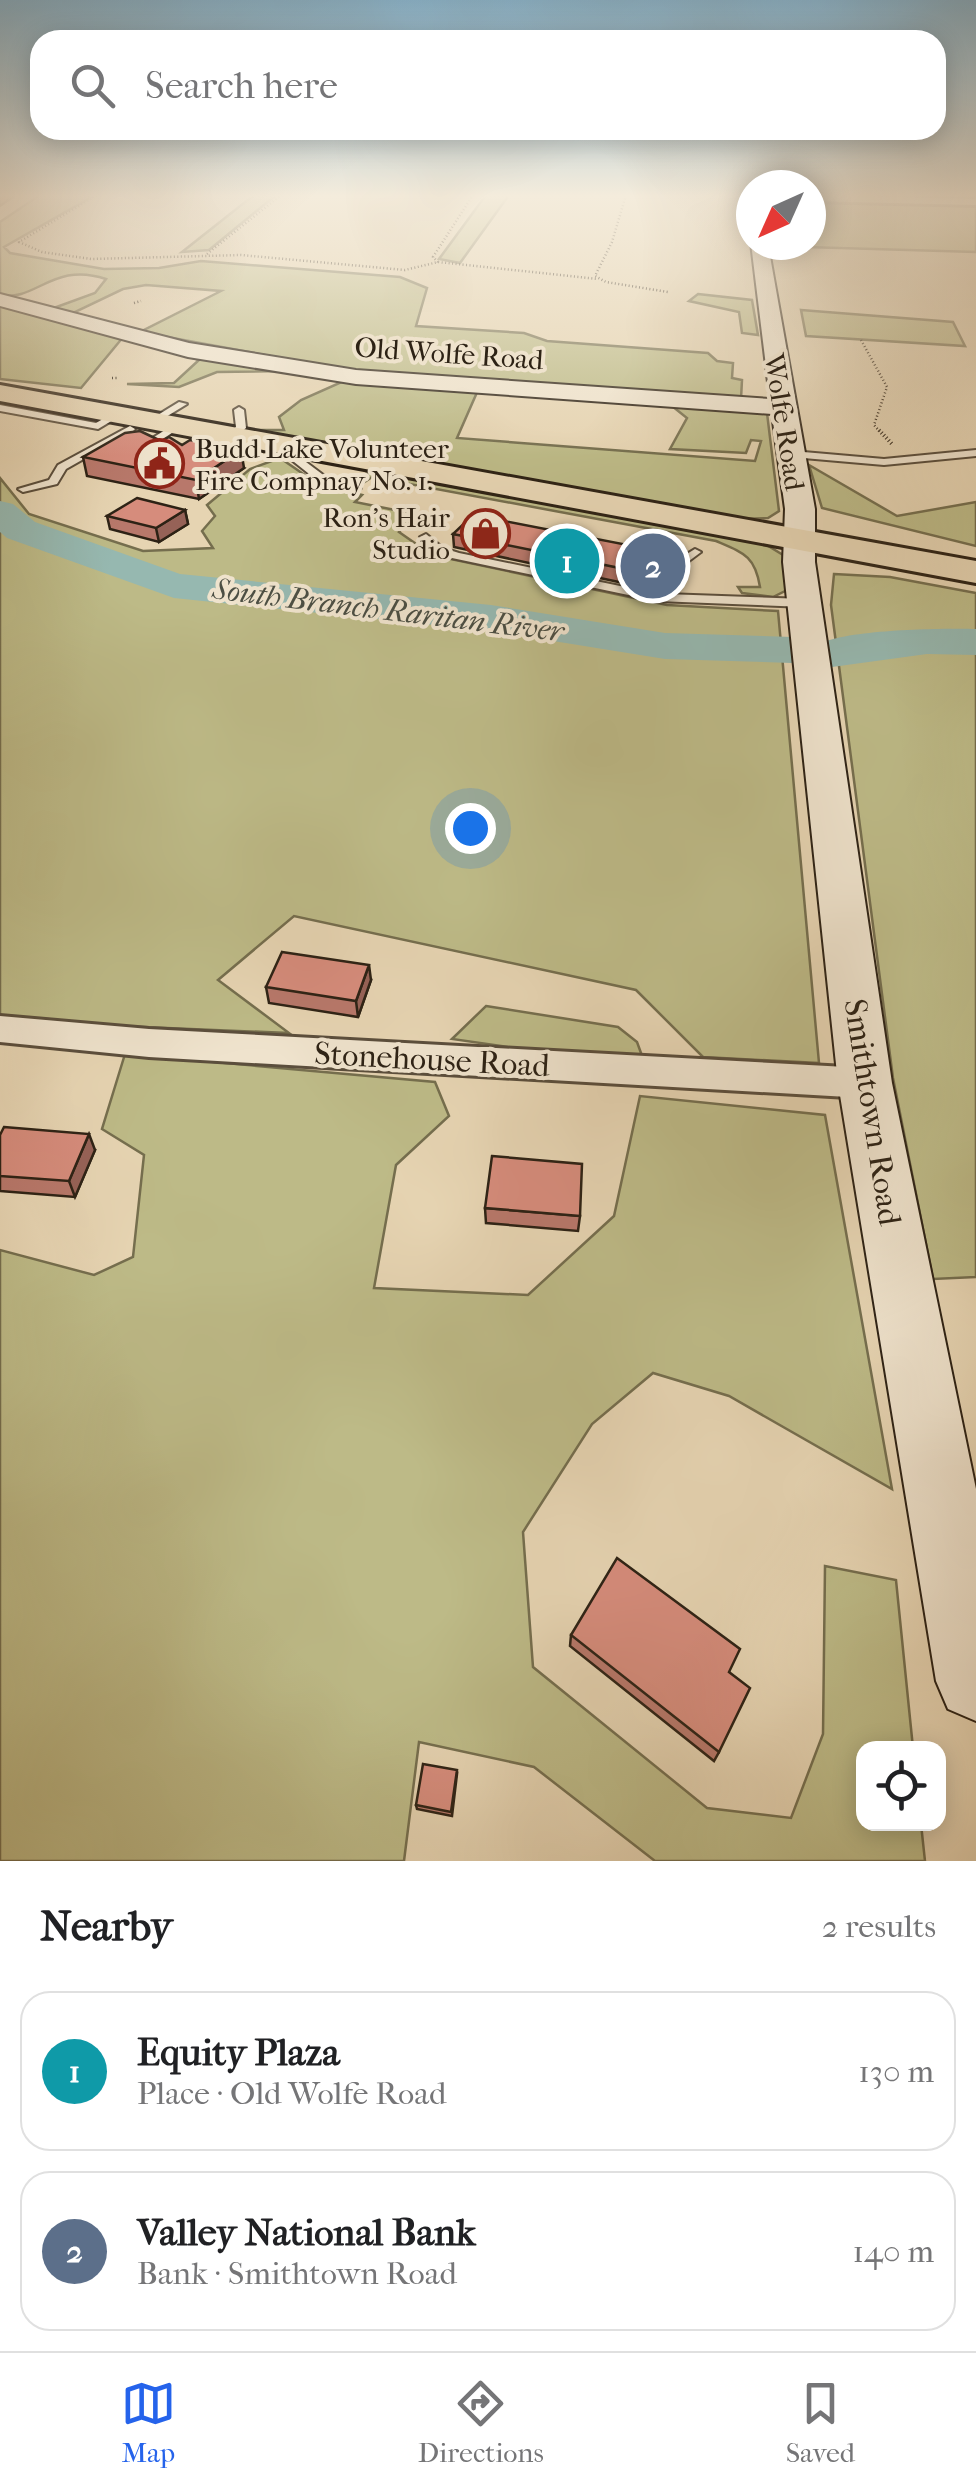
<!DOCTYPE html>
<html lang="en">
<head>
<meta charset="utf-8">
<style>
	:root { --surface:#fff; --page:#f6f6f6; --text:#202124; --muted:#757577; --line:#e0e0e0; --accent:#2563eb }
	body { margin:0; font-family:"IM FELL French Canon",serif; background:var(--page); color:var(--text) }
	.controls { position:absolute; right:30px; bottom:30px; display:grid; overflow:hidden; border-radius:20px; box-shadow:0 5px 25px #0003 }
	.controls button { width:90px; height:90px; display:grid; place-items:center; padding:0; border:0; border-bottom:2px solid var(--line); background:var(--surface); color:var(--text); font:50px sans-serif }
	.compass { position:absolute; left:736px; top:170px; width:90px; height:90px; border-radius:50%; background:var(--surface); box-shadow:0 5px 25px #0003; rotate:225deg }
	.you { position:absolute; left:470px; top:828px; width:35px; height:35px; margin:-25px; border:8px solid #fff; border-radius:50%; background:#1a73e8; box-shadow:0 0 0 15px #1a73e833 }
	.badge { display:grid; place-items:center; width:65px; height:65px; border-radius:50%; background:var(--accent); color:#fff; font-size:32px; font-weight:700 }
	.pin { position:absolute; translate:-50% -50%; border:5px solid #fff; box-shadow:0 2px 10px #0006 }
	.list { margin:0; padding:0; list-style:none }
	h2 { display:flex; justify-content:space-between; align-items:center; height:130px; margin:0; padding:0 40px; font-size:42px }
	h2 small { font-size:32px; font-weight:400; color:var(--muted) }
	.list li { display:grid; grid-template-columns:65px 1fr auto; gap:30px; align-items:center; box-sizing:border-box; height:160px; margin:0 20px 20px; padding:0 20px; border:2px solid var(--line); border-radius:30px }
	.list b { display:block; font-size:38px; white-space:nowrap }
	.list p { margin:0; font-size:32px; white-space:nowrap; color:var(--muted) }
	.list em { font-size:32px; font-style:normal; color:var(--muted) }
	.icon { flex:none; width:55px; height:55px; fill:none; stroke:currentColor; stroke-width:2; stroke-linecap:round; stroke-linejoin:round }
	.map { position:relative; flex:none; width:976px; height:1861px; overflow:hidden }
	.search { position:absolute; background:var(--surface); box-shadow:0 5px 25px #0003; left:30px; right:30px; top:30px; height:110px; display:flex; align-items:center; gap:25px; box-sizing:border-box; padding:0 35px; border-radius:30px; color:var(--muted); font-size:38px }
	.sheet { height:490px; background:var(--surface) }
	nav { display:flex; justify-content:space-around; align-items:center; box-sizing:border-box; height:140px; border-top:2px solid var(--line); background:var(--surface); font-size:28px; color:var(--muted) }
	nav a { display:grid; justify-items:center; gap:5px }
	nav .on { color:var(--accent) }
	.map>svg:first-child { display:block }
</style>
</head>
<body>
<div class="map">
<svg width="976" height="1861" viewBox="0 0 976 1861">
	<rect width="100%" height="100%" fill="#e6d4b2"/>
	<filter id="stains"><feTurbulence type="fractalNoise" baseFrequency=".002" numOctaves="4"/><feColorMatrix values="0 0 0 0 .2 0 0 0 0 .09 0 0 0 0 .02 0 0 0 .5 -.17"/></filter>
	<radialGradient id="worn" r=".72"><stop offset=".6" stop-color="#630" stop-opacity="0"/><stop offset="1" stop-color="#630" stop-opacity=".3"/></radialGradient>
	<!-- green -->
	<g fill="#bdba87" stroke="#756e4e" stroke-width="2.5">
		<path d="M40 195H95L4 247 10 253 104 269 159 268 201 261 400 277 427 288 416 326 524 333 547 341 708 353 717 361 733 363 732 378 742 380 741 399 357 372 140 332 221 291 146 285 123 289 69 315 51 309 95 293 106 279C53 261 36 302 0 295V222Z"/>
		<path d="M254 195H276L209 250 182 252Z"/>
		<path d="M486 195H509L460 263 439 259Z"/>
		<path d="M811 195H976V252L771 246 811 245Z"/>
		<path d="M698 294 752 300 758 335 742 333 739 312 689 301Z"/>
		<path d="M0 303 124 336 81 388 0 379Z"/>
		<path d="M801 310 953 322 965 346 806 336Z"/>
		<path d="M172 351 285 371 217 372 179 387 127 384 174 383 199 360Z"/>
		<path d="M346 380 478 390 457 438 755 461 761 441 751 440 746 453 670 449 687 418 672 406 767 413 779 511 768 518 740 519 255 430H284L279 417 301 400Z"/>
		<path d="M280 458 318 484 362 495 355 502 415 514 399 532 432 555 667 605 778 611 819 1063 703 1057 636 990 294 916 218 980 289 1033 0 1021V478L29 514 143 551 213 548 202 531 215 516 207 505 250 469Z"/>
		<path d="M809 465 897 516 976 502V546L822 508Z"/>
		<path d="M374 471 765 544 783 555 787 590 773 597 742 593 738 587H760C755 556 744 553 716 541L372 477 363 483 354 478Z"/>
		<path d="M834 574 890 577 976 593V1277L933 1279 893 1078 831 605Z"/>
		<path d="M486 1006 618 1027 637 1042 641 1053 638 1059 570 1056 452 1039Z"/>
		<path d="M125 1054 435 1082 449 1116 396 1165 374 1288 528 1295 614 1216 640 1096 825 1115 892 1489 729 1396 653 1373 592 1424 523 1532 533 1667 707 1808 791 1818 823 1734 825 1566 896 1580 913 1748H864V1824H921L925 1861H655L534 1767 419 1742 404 1861H0V1250L94 1275 133 1257 144 1155 102 1129Z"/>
	</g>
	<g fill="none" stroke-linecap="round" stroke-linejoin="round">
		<!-- river -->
		<path fill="#96b8b0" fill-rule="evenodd" d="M0 501 13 504 35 522 180 574 491 605 665 633 792 637 808 640 813 648C833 629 945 628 976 629V655L927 654 832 667 816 663 811 655 792 663 665 659 491 631 174 598 7 538 0 532Z"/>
		<defs>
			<g id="lane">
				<path d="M179 402 187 404 156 423 148 421Z"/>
				<path d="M0 405 96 423 115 412 123 414 98 429 0 411Z"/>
				<path d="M239 407 244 410 246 428 234 437H228V433L236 427 234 410Z"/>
				<path d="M176 423 184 425 146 450 137 448Z"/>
				<path d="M130 426 135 429 133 431 66 469 57 484 23 492 18 489 49 480 58 465Z"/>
				<path d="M278 441 326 477 361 488 356 491 318 481 274 446 273 444Z"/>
				<path d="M976 450V456L884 465 792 457 787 454 792 451 884 459Z"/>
				<path d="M426 534 443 548 459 553 654 593 677 560 695 549 701 552 685 564 665 594 805 599 811 603 805 607 657 601 452 558 435 552 420 537Z"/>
			</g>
			<g id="street">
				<path d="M811 195 976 199V205L811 201Z"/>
				<path d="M0 1016 149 1029 865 1068 878 1073 883 1083 878 1093 865 1098 149 1057 0 1042Z"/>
			</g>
			<path id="secondary" d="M751 243 768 245 815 509V562L892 1083 976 1489V1721L948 1709 936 1681 838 1083 783 562 785 509 772 414 356 384 188 357 0 306V294L189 343 356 370 770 399Z"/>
			<path id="primary" d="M0 385 976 561V583L0 401Z"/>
		</defs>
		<!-- lane casing -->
		<use href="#lane" stroke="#5b4e3c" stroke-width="4"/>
		<!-- street casing -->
		<use href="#street" stroke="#5b4e3c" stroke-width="6"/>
		<!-- secondary casing -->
		<use href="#secondary" stroke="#2d2215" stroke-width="4"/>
		<!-- primary casing -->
		<use href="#primary" stroke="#2d2215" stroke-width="6"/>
		<!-- path-far1 -->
		<g stroke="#2d2215" stroke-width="2.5" stroke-dasharray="1 2.5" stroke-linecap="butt">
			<path d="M97 195 19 242 42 252 91 259 241 255 405 270 438 262 598 279"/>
			<path d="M626 195 612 242 595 276 606 282 668 292"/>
			<path d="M207 254 281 195"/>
			<path d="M438 262 433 257 473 195"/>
			<path d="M134 303 141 301"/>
			<path d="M861 340 887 387 874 425 881 433"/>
			<path d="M112 378H118"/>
		</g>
		<!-- path -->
		<path stroke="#2d2215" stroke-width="4" stroke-dasharray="1 2.5" stroke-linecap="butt" d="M879 430 892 444"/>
		<!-- lane -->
		<use href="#lane" fill="#efe3cd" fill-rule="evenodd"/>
		<!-- street -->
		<use href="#street" fill="#efe3cd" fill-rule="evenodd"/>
		<!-- secondary -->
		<use href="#secondary" fill="#efe3cd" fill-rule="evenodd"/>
		<!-- primary -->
		<use href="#primary" fill="#e6d4b2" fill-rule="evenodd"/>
	</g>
	<!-- wall -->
	<g fill="#b8786b" stroke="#2d2215" stroke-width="2.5">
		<path d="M161 441 182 445 244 468 199 499 87 476 83 457Z"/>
		<path d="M185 510 188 524 159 542 110 529 107 516Z"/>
		<path d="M453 534 669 553 668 567 652 589 454 547Z"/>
		<path d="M371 980 358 1017 269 1003 266 987Z"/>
		<path d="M0 1135 95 1150 75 1197 0 1191Z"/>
		<path d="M485 1208 580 1216 578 1231 486 1223Z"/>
		<path d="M571 1635 729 1672 719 1752 714 1761 570 1646Z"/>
		<path d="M457 1774 452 1816 417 1809 416 1805Z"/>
	</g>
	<!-- shaded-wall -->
	<g fill="#966257" stroke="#2d2215" stroke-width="2.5">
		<path d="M0 195H15L0 206Z"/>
		<path d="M241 450 244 468 199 499 196 480Z"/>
		<path d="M185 510 188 524 159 542 156 528Z"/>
		<path d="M669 553 668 567 652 589 654 575Z"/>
		<path d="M369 965 371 980 358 1017 356 1001Z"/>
		<path d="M89 1134 95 1150 75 1197 69 1181Z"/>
	</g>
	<!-- building -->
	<g fill="#d68c7c" stroke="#2d2215" stroke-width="2.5">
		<path d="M140 431 161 441 169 437 182 445 190 440 241 450 196 480 83 457 125 433Z"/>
		<path d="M137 498 185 510 156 528 107 516Z"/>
		<path d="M473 515 669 553 654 575 453 534Z"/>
		<path d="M282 952 369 965 356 1001 266 987Z"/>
		<path d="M4 1127 89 1134 69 1181 0 1176V1135Z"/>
		<path d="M492 1156 582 1164 580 1216 485 1208Z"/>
		<path d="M617 1558 740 1649 729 1672 750 1688 719 1752 571 1635Z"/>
		<path d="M423 1764 457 1770 451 1812 416 1805Z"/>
	</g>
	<!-- sky -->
	<linearGradient id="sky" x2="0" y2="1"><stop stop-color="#87b6d2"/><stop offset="0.43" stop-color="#f4ecdc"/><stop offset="1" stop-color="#f4ecdc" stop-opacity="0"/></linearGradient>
	<rect width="976" height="456" fill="url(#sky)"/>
	<!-- icons -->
	<defs>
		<symbol id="civic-ring" viewBox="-11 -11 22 22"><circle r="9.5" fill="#efe3cd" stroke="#8f2418" stroke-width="1.5"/><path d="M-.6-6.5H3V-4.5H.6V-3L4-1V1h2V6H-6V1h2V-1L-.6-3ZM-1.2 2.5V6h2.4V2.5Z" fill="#8f2418"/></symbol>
		<symbol id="shop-ring" viewBox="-11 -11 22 22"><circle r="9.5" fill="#efe3cd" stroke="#8f2418" stroke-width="1.5"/><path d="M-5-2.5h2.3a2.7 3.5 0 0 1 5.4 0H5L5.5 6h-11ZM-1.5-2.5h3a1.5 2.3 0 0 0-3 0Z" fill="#8f2418"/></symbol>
	</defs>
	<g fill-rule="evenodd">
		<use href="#civic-ring" x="132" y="436" width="55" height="55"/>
		<use href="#shop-ring" x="458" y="506" width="55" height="55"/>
	</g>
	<g text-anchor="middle" stroke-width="8" stroke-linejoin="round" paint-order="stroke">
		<!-- far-street labels -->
		<g font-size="28" fill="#2d2215" stroke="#efe3cd">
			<text transform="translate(449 353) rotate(4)" y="10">Old Wolfe Road</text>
			<text transform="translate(785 422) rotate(81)" y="10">Wolfe Road</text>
		</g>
		<!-- far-poi labels -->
		<g font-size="28" fill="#2d2215" stroke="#efe3cd" text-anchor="start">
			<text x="195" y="458">Budd Lake Volunteer<tspan x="195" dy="32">Fire Compnay No. 1.</tspan></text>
			<text x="450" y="527" text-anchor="end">Ron's Hair<tspan x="450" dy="32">Studio</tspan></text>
		</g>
		<!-- far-water labels -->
		<g font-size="30" font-style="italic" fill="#4c4f44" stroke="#efe3cd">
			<text transform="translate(388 610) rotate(7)" y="10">South Branch Raritan River</text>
		</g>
		<!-- street labels -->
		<g font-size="32" fill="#2d2215" stroke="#efe3cd">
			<text transform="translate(432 1059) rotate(3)" y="11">Stonehouse Road</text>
			<text transform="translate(873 1112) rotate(81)" y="11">Smithtown Road</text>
		</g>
	</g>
	<rect width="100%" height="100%" filter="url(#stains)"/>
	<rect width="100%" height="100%" fill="url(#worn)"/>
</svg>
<div class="controls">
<button><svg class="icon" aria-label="locate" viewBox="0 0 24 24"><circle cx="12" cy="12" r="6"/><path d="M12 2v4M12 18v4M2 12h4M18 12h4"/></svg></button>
</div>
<svg class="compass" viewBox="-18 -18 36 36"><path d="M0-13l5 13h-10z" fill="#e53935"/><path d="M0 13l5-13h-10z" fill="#757577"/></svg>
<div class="you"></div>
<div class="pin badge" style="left:567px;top:561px;background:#0f9aa8">1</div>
<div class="pin badge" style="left:653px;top:566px;background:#5c6f8a">2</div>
<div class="search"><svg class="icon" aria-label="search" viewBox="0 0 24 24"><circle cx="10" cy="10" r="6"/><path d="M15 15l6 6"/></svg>Search here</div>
</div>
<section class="sheet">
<h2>Nearby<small>2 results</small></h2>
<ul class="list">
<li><span class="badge" style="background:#0f9aa8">1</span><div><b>Equity Plaza</b><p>Place · Old Wolfe Road</p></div><em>130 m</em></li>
<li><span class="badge" style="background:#5c6f8a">2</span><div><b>Valley National Bank</b><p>Bank · Smithtown Road</p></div><em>140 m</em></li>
</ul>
</section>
<nav>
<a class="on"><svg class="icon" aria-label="map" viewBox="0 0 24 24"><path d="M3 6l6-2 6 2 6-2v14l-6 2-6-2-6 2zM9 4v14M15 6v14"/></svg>Map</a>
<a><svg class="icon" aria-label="directions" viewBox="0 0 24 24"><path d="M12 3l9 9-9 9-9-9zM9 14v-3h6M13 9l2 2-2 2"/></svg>Directions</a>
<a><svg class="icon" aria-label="saved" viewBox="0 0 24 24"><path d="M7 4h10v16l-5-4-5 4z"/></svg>Saved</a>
</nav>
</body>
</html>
